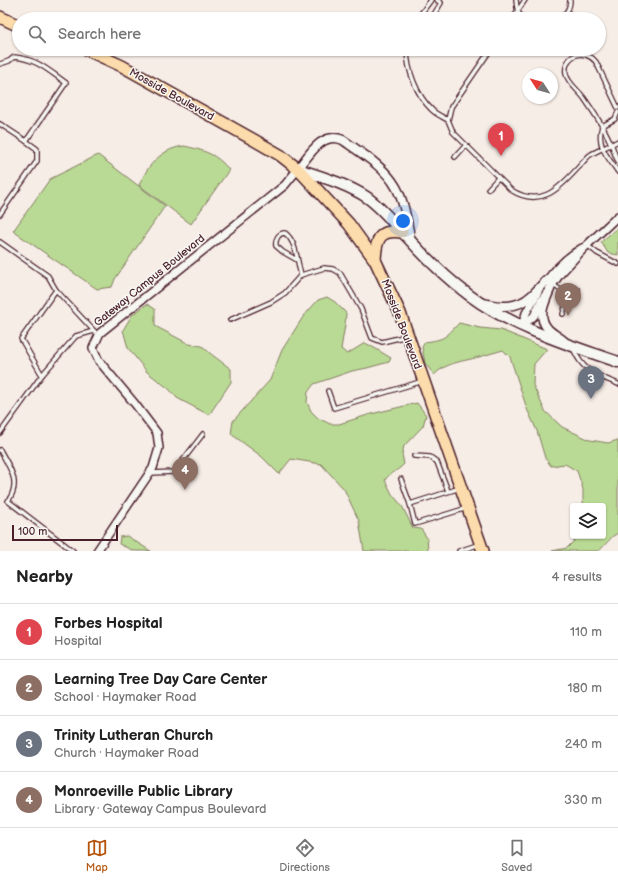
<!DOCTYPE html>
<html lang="en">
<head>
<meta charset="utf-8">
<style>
	:root { --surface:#fff; --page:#f6f6f6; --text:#222; --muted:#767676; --line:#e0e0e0; --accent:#b45309 }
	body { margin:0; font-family:"Balsamiq Sans",sans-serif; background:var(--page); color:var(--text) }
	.controls { position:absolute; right:12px; bottom:12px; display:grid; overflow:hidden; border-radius:4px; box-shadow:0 1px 3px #0004 }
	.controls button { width:36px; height:36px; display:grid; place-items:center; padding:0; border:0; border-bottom:1px solid var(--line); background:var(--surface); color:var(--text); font:20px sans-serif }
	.compass { position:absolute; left:522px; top:68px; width:36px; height:36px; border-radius:50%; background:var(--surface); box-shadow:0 1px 3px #0004; rotate:306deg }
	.scale { position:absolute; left:12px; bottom:10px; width:106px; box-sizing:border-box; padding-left:4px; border:2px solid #4a1f2b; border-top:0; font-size:11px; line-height:14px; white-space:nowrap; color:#4a1f2b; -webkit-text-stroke:3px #f6f6f2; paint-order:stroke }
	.you { position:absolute; left:403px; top:221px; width:14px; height:14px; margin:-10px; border:3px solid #fff; border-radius:50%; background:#1a73e8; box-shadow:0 0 0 6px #1a73e833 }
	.badge { display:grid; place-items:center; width:26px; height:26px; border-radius:50%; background:var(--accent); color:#fff; font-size:13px; font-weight:700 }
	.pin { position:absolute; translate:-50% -33px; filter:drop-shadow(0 1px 2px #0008) }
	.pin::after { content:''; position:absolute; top:21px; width:14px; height:12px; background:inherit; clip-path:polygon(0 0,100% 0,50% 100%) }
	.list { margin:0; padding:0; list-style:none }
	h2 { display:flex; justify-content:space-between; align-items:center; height:52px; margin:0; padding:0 16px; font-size:17px }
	h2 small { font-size:13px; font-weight:400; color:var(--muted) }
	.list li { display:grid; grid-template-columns:26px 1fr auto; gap:12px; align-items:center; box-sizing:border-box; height:56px; padding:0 16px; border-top:1px solid var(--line) }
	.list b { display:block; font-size:15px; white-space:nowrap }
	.list p { margin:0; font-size:13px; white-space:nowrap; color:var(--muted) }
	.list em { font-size:13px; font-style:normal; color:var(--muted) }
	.icon { flex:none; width:22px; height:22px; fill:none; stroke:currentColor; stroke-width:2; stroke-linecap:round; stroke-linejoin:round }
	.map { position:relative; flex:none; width:618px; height:551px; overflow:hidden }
	.search { position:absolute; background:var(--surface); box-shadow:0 1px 3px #0004; left:12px; right:12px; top:12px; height:44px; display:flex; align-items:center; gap:10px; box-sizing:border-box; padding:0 14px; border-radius:22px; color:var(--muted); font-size:15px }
	.sheet { height:276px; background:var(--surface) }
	nav { display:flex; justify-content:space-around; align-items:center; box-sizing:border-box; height:56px; border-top:1px solid var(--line); background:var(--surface); font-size:11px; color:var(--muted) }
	nav a { display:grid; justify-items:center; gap:2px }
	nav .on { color:var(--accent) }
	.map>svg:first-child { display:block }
</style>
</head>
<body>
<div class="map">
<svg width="618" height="551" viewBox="0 0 618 551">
	<rect width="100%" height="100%" fill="#f7ede7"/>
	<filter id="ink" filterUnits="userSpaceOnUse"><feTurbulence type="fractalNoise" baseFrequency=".025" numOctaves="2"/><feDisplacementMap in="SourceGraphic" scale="8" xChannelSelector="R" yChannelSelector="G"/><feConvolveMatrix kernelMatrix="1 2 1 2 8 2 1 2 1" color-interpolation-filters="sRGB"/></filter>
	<g filter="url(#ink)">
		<!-- green -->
		<g fill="#b9da94" stroke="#827c60">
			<path d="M184 146C203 150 217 154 229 170L191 224 139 185C148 165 161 149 184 146Z"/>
			<path d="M98 155 165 206 115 279 112 287 97 289 13 231 50 179Z"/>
			<path d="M618 227V255L608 253 601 242Z"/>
			<path d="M327 297 335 302 346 313 345 325 341 349 347 354 365 343 371 346 391 358 389 362 367 368 352 371 314 384 308 392 307 402 311 411 318 418 330 424H339L371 414 417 403 426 415 423 426 404 446 402 454 404 464C396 473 391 471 385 480L392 494 402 506 413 528 421 529 427 538 428 551H364L359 521 344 489 321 464 291 459 279 474 261 456 231 434 233 421 270 380 282 350 303 317 318 300Z"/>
			<path d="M147 304 155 309V326L189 344 202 346 211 354 231 369V382L209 415 177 398 169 389 147 372 128 348 123 330 132 315Z"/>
			<path d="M459 323 480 328 501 330 547 349 534 364 533 385 545 411 562 427 590 440 608 443 618 440V533L613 536 599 551H552L567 548 574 541V536H603V506H583V489L577 471 565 464 551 466 545 458 537 431 527 409 510 357 503 350C495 352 487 355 479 357 461 362 447 362 434 375L425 363 422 347 425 342C445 339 445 338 459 323Z"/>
			<path d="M127 536 149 550 151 551H134L119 544 120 537Z"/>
		</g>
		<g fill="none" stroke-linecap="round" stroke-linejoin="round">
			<defs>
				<g id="service">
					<path d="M516 0C517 9 517 16 527 19"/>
					<path d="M417 19 431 0"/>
					<path d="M431 19 441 3 437 0"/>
					<path d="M512 19 525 0"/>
					<path d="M556 19C565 16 570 9 570 0"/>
					<path d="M407 49C407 70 417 96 432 110 437 115 443 117 448 120"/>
					<path d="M491 49 451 107 448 120 453 132 511 190C540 208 558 190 577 169 581 165 585 159 590 155 598 150 609 146 618 141"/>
					<path d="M0 64 9 61 14 57C37 59 48 70 66 83L26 141 0 124"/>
					<path d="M618 108 596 62C585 48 563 54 566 74 568 84 581 92 586 101 595 114 605 129 611 144 614 149 614 155 618 161"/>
					<path d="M618 112 615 119 602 126C596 146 608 157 618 172"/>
					<path d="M455 157 466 145"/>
					<path d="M488 189 498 178"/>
					<path d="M0 214 37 161V149L26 141"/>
					<path d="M0 242 48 276 56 290 95 332"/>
					<path d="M587 245 597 253 618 264"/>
					<path d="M297 260 283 252 276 246C275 240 278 233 285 233 297 242 297 262 301 275"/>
					<path d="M553 285 569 295"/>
					<path d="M563 314 570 290 573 289 578 290"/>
					<path d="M230 320 271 302 285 293 301 275 324 268 333 269 340 273 361 309 372 338 382 342 407 336"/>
					<path d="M574 350C583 372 597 375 618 384"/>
					<path d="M42 375 21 339 56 290"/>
					<path d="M328 391 334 408 423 381"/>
					<path d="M0 433 42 375 76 336 94 331"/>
					<path d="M0 450C9 467 22 482 8 501L73 551"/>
					<path d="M414 456 430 457 437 462 448 491"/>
					<path d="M151 473 174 472 203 434"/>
					<path d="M401 479 410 504"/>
					<path d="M460 488 410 504 415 524 467 508"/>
					<path d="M459 551 480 544"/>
				</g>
				<g id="minor">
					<path d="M545 283C555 269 567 257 582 248"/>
					<path d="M522 326 534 316 541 301 560 274 587 245 618 216"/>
					<path d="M522 326 526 313 538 292"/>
					<path d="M97 551 153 468 159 448 157 433 135 404 99 361 93 348 100 333 285 185 298 169"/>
				</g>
				<g id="tertiary">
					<path d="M298 169C309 155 322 131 343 140 361 153 385 167 396 187 405 203 407 223 411 241"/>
					<path d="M552 284C547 299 535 315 548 329 553 334 559 337 564 341"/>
					<path d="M483 303C500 307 517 309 531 296 537 291 541 285 547 280"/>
				</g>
				<path id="secondary" d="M298 169C322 177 347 184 368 198 383 209 394 224 407 237 426 258 446 278 469 295 513 328 567 344 618 362"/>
				<g id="primary">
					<path d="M0 17 19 26"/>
					<path d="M85 49 122 66 254 140 280 155 298 169 349 224 375 260 400 313 483 551"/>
					<path d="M375 260C376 239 379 229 402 232"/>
				</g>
			</defs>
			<!-- service casing -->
			<use href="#service" stroke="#4a1f2b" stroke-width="6"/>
			<!-- minor casing -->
			<use href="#minor" stroke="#4a1f2b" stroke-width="10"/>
			<!-- tertiary casing -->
			<use href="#tertiary" stroke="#4a1f2b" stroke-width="11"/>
			<!-- secondary casing -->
			<use href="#secondary" stroke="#4a1f2b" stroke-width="13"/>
			<!-- primary casing -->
			<use href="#primary" stroke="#4a1f2b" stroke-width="14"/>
			<!-- service -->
			<use href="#service" stroke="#f6f6f2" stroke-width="3.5"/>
			<!-- minor -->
			<use href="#minor" stroke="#f6f6f2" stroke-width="7"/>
			<!-- tertiary -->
			<use href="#tertiary" stroke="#f6f6f2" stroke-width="8"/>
			<!-- secondary -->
			<use href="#secondary" stroke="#f6f6f2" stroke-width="10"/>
			<!-- primary -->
			<use href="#primary" stroke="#fcdcac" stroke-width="11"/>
		</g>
	</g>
	<g text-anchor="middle" stroke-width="3" stroke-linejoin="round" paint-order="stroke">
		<!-- street labels -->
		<g font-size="11" fill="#4a1f2b" stroke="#f6f6f2">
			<text transform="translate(172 94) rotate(29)" y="4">Mosside Boulevard</text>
			<text transform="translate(149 280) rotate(-39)" y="4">Gateway Campus Boulevard</text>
			<text transform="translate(402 324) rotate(69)" y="4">Mosside Boulevard</text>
		</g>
	</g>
</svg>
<div class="controls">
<button><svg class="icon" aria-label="layers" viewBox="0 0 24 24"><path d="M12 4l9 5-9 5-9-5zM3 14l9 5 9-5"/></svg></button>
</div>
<svg class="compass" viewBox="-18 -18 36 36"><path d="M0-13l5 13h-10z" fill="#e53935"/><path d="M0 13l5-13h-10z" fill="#767676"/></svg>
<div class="scale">100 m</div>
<div class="you"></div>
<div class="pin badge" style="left:501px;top:156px;background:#e0444e">1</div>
<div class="pin badge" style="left:568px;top:316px;background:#8d6e63">2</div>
<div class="pin badge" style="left:591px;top:399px;background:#6b7280">3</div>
<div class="pin badge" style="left:185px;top:490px;background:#8d6e63">4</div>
<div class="search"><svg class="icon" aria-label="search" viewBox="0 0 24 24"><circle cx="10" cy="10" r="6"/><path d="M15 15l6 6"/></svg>Search here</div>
</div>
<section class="sheet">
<h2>Nearby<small>4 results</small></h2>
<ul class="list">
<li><span class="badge" style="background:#e0444e">1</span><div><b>Forbes Hospital</b><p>Hospital</p></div><em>110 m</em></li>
<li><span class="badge" style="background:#8d6e63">2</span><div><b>Learning Tree Day Care Center</b><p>School · Haymaker Road</p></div><em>180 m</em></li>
<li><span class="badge" style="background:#6b7280">3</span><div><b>Trinity Lutheran Church</b><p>Church · Haymaker Road</p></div><em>240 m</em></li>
<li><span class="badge" style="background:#8d6e63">4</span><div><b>Monroeville Public Library</b><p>Library · Gateway Campus Boulevard</p></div><em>330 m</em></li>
</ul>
</section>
<nav>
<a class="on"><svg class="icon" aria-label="map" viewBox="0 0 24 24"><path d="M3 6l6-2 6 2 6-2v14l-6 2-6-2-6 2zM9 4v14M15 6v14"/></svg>Map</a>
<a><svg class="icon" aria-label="directions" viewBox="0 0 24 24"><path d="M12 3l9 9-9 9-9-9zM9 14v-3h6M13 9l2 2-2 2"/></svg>Directions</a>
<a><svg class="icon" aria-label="saved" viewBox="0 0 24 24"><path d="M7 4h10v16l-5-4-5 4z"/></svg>Saved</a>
</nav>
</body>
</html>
